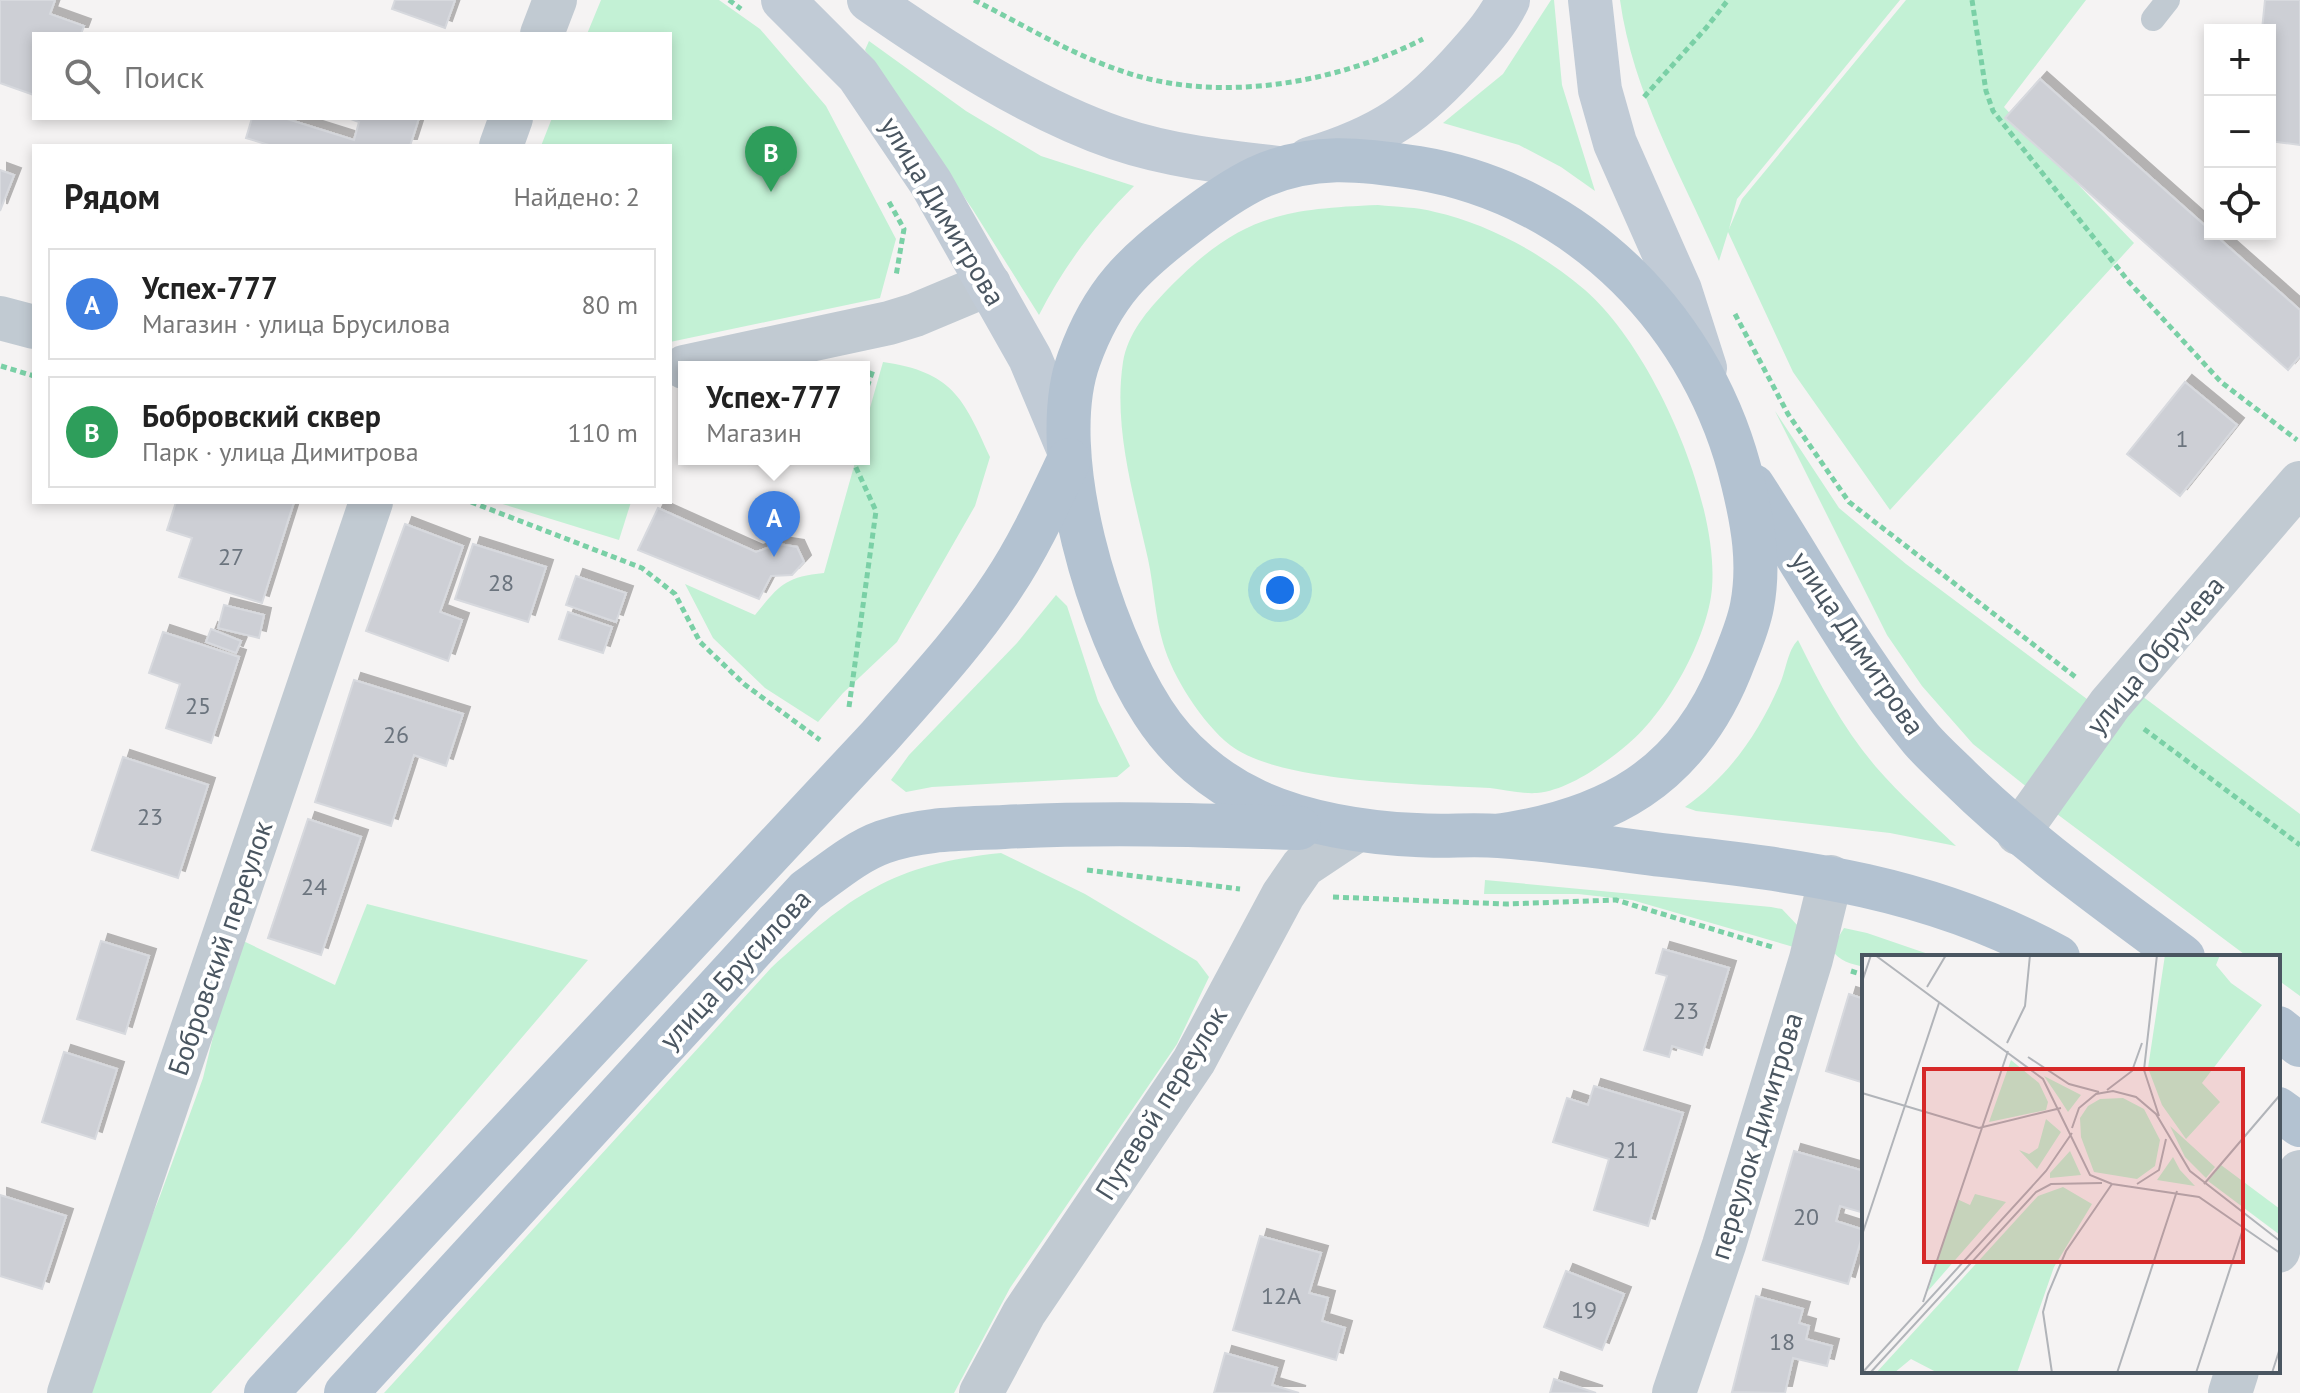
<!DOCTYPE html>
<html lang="ru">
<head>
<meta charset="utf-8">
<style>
	:root { --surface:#fff; --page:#f2f2f2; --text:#222; --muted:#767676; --line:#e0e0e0; --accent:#d93025 }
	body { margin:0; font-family:"PT Sans",sans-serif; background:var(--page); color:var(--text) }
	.controls { position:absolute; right:24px; top:24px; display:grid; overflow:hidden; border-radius:0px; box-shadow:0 4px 12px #0003 }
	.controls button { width:72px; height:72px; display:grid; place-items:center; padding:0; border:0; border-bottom:2px solid var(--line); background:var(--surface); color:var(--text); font:40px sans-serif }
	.you { position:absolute; left:1280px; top:590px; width:28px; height:28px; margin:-20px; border:6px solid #fff; border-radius:50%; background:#1a73e8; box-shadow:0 0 0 12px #1a73e833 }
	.badge { display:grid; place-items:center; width:52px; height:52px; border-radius:50%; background:var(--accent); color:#fff; font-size:26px; font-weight:700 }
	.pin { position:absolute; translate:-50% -66px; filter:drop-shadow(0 2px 4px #0008) }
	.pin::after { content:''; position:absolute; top:42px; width:28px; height:24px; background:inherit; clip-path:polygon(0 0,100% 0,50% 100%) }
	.popup { position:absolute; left:678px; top:361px; width:192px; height:104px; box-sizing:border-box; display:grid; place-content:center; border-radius:0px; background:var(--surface); filter:drop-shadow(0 2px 6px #0005); font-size:26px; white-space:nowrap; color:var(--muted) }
	.popup b { font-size:30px; color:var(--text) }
	.popup::after { content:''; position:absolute; left:50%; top:100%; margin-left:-16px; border:16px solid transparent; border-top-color:var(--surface) }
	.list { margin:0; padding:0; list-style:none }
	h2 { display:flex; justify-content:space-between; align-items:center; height:104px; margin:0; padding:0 32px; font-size:34px }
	h2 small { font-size:26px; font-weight:400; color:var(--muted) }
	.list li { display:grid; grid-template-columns:52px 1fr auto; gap:24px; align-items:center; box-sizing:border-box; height:112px; margin:0 16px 16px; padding:0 16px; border:2px solid var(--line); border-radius:0px }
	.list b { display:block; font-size:30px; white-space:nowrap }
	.list p { margin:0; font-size:26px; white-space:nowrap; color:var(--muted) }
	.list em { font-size:26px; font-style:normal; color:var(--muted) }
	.icon { flex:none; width:44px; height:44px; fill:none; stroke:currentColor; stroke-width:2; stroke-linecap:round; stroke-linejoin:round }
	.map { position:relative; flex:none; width:2300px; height:1393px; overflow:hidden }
	.search { position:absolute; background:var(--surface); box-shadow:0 4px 12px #0003; left:32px; top:32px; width:640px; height:88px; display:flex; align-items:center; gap:20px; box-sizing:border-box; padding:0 28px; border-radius:0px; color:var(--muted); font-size:30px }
	.panel { position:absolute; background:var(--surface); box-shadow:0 4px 12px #0003; left:32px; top:144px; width:640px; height:360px; border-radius:0px }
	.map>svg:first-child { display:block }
</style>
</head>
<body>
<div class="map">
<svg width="2300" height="1393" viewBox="0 0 2300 1393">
	<defs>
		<filter id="shadow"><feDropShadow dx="7" dy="-7" stdDeviation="0" flood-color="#0004"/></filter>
	</defs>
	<rect width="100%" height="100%" fill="#f5f3f3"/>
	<!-- green -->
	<g fill="#c3f1d5">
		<path d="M601 0H719L760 29 826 106 896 239 880 298 670 342V146H541L552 118H670V34H587Z"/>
		<path d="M1551 0H1554L1562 85 1595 191 1561 167 1519 145 1443 123 1503 74Z"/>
		<path d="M1620 0H1900L1737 199 1729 229 1742 199 1906 0H2086L2004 107 2134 243 1890 510 1793 372 1728 232 1719 261C1682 176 1633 94 1620 0Z"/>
		<path d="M869 41 966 111 1041 156 1134 186C1095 225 1064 266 1039 315L973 210 865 50Z"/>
		<path d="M1378 205C1397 207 1417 207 1435 212 1489 224 1543 254 1585 290 1652 348 1719 500 1712 588 1708 638 1666 713 1628 744 1604 764 1569 790 1537 793 1522 794 1505 790 1490 788 1426 784 1278 783 1230 745 1203 724 1172 676 1163 643 1155 616 1154 587 1148 559 1134 496 1113 428 1123 362 1128 333 1147 311 1167 290 1238 217 1279 209 1378 205Z"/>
		<path d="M883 362C952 372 963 397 990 457L975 506 897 642 843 693 818 722 765 688 713 638 685 584 755 615C779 586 784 577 824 573L856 459H864V429Z"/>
		<path d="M1775 411 1839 508 1906 564 2099 708 2033 792 1973 744 1922 686 1887 635Z"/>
		<path d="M496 502H631L619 540Z"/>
		<path d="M1056 595 1067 606 1098 701 1130 766 1117 777 932 787 906 792 891 780 909 755 1017 643Z"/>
		<path d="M1798 640C1820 685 1843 728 1876 767 1900 795 1929 820 1956 846L1890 833 1696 811 1685 807C1729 776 1758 734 1779 686 1786 672 1787 651 1798 640Z"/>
		<path d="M2142 696 2300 814V996L2278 980V957H2248L2053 811Z"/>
		<path d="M1001 853 1085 894 1197 961 1209 977 1177 1044 1010 1288 954 1393H384L771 968C850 896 892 864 1001 853Z"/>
		<path d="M1485 880 1771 907 1782 909 1799 927 1797 948 1632 900 1578 894H1484Z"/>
		<path d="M367 904 588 960 351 1238 211 1393H80L160 1196 203 1078 237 938 335 985Z"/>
		<path d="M1844 928 1867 933 1937 957H1864V967C1851 964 1839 961 1831 949Z"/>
	</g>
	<!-- building -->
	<g fill="#cdcfd5" stroke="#d7d9de" stroke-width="2" filter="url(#shadow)">
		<path d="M0 0H55L50 14 84 26 81 34H34V95L0 83Z"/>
		<path d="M395 0H455L445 28 392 9Z"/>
		<path d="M2265 0H2300V145L2270 141V30H2262Z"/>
		<path d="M2040 79 2210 230V234H2214L2300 310V356L2288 370 2005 118Z"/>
		<path d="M252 118H284L354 140 359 122 348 118H419L410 146H272L246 138Z"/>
		<path d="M0 170 14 175 0 211Z"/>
		<path d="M2185 382 2237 425 2180 496 2127 454Z"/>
		<path d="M176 502H294L262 603 179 577 192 538 167 530Z"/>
		<path d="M658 508 756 552 779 544 797 547 804 562 792 575 771 576 759 599 638 550Z"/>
		<path d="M405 524 463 546 440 612 462 620 448 661 366 631Z"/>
		<path d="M473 544 546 567 528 622 455 599Z"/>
		<path d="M576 576 626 593 616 622 566 605Z"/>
		<path d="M224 605 264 615 259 638 218 628Z"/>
		<path d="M568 612 612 627 603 653 559 639Z"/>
		<path d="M211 629 241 641 236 653 206 642Z"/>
		<path d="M163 632 239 657 211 743 166 728 180 684 149 673Z"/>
		<path d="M354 680 463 714 446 766 414 755 391 826 315 802Z"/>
		<path d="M123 757 208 785 178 878 92 850Z"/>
		<path d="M308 819 361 837 321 955 268 938Z"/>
		<path d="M101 941 149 956 125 1034 77 1019Z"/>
		<path d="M1663 949 1729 968 1702 1055 1672 1046 1669 1057 1644 1050 1667 976 1656 973Z"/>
		<path d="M1849 994 1864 999V1083L1826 1071Z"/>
		<path d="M64 1052 117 1069 95 1139 42 1122Z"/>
		<path d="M1594 1086 1683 1113 1648 1226 1594 1210 1609 1159 1553 1142 1567 1098 1588 1105Z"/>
		<path d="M1794 1151 1864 1171V1213L1840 1206 1836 1221 1864 1230 1848 1284 1763 1260Z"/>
		<path d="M0 1195 66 1216 42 1289 0 1276Z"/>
		<path d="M1260 1236 1321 1253 1309 1293 1328 1298 1322 1321 1345 1328 1336 1360 1233 1330Z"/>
		<path d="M1566 1271 1624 1294 1602 1350 1544 1327Z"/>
		<path d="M1756 1296 1803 1309 1799 1323 1809 1326 1806 1339 1832 1346 1827 1366 1793 1358 1785 1393 1732 1392Z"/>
		<path d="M1225 1353 1277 1368 1272 1385 1299 1393H1214Z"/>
		<path d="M1554 1379 1596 1393H1550Z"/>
	</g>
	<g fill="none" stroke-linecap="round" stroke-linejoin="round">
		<!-- path -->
		<g stroke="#7ad0a6" stroke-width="5" stroke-dasharray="6 4" stroke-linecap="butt">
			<path d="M729 0 741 9"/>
			<path d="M974 0C1020 23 1067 52 1116 69 1212 105 1333 85 1423 39"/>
			<path d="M1972 0 1986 91 1993 111 2129 282 2221 382 2297 440"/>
			<path d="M1644 97 1706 28 1728 0"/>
			<path d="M889 202 904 229 896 276"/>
			<path d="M1735 314 1788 414 1849 502 2078 679"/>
			<path d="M1 366 34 376"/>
			<path d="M864 396 873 370"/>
			<path d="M471 502 642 568 675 594 700 642 744 684 820 740"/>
			<path d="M849 707 876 511 852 459"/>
			<path d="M2144 729 2300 845"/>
			<path d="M1087 870 1240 889"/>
			<path d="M1333 897 1506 904 1616 900 1772 947"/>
			<path d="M1851 971 1864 975"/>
		</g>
		<!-- lane -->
		<path stroke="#c1cad2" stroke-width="24" d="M2153 19 2168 0"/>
		<!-- street -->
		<g stroke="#c1cad2" stroke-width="44">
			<path d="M542 34 555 0"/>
			<path d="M501 146 511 118"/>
			<path d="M0 318 34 327"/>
			<path d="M684 367 889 323 915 315 989 284"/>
			<path d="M2018 833 2110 704 2300 483"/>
			<path d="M2278 1251 2300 1172"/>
			<path d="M69 1393 371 502"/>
			<path d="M981 1393 1024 1313 1194 1061 1283 895 1303 866 1357 830"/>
			<path d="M1674 1393 1724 1245 1811 959 1831 877"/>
			<path d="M2230 1393 2237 1371"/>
		</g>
		<!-- secondary -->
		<g stroke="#c1cbd6" stroke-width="44">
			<path d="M783 0 858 75 931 183 1030 358 1067 446"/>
			<path d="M869 0C942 51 1032 109 1116 138 1169 156 1224 162 1279 168"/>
			<path d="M1590 0 1600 90 1615 143 1680 290 1705 368"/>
			<path d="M1309 159C1382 137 1417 113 1468 55 1483 38 1498 21 1508 0"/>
		</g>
		<!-- primary -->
		<g stroke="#b3c2d1" stroke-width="44">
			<path d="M1753 486C1808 570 1856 662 1921 739 1933 753 1947 765 1960 778 2028 845 2107 900 2183 957"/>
			<path d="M1497 836C1608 820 1686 778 1730 670 1738 649 1748 628 1752 606 1760 564 1753 524 1743 483 1706 325 1581 195 1418 168 1361 159 1311 153 1257 178 1232 190 1210 206 1188 223 1134 264 1103 292 1079 359 1045 453 1100 631 1153 712 1178 751 1215 782 1256 801 1303 823 1365 833 1416 835 1444 837 1471 834 1499 836 1553 840 1608 848 1662 855 1803 871 1931 887 2058 957"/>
			<path d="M2278 1028 2300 1045"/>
			<path d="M2278 1109 2300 1125"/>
			<path d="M266 1393 879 737C922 688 967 640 1003 585 1029 546 1049 502 1069 460"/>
			<path d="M346 1393 806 891C830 874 855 852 883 842 922 828 964 829 1004 827 1102 822 1201 825 1299 828"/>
		</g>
	</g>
	<g text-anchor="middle" stroke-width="8" stroke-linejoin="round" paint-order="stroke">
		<!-- number labels -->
		<g font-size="24" fill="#6b747e">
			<text x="2182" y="447">1</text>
			<text x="231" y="565">27</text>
			<text x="501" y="591">28</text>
			<text x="198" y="714">25</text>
			<text x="396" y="743">26</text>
			<text x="150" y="825">23</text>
			<text x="314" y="895">24</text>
			<text x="1686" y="1019">23</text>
			<text x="1626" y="1158">21</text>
			<text x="1806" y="1225">20</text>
			<text x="1281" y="1304">12А</text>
			<text x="1584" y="1318">19</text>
			<text x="1782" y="1350">18</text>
		</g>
		<!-- street labels -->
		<g font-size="28" fill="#4a5661" stroke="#fff">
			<text transform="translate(943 211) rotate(59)" y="10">улица Димитрова</text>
			<text transform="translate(1858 643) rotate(56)" y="10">улица Димитрова</text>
			<text transform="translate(2155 655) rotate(-50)" y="10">улица Обручева</text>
			<text transform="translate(220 948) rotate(-71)" y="10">Бобровский переулок</text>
			<text transform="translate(735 969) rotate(-47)" y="10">улица Брусилова</text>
			<text transform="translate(1161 1103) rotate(-58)" y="10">Путевой переулок</text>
			<text transform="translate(1756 1136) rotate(-73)" y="10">переулок Димитрова</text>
		</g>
	</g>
	<!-- overview -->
	<g transform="translate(1862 955)">
		<rect width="418" height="418" fill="#f5f3f3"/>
		<path d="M303 0H358L354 10 369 28 400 50 340 128 358 147 324 184 300 150 286 113ZM149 105 177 128 186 147 184 155 127 167ZM182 121 219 140 206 157 197 143ZM261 143 282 154 298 185 293 211 275 224 232 217 219 182 218 163 226 151 238 144ZM184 164 199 177 175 214 157 195 167 199 176 193ZM308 171 353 212 344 223 323 202ZM208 196 219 220 188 223V218ZM311 202 318 215 333 231 295 225ZM359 210 418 254V280L346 226ZM201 232 230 249 192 312 155 418H76L49 404 32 418H14L176 241ZM113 239 144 247 66 336 95 244 108 250Z" fill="#c3f1d5"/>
		<path fill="none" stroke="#b1b4b9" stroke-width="2" d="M13 0 181 124 228 220 250 229 337 242 418 298M295 0 282 115 297 161M0 27 9 0M65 32 84 0M145 88 163 51 168 0M166 102 207 129 237 137M245 135 270 116 280 88M0 138 117 173 199 153M210 173 217 153 234 139 251 136 274 142 294 159 328 216 418 286M275 229 297 215 304 184M342 229 418 140M0 280 77 48M61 347 146 96M0 418 184 216 210 178M8 418 174 237 189 229 240 228M190 418 181 357 186 339 204 296 250 229M255 418 315 236M334 418 382 271M410 418 418 393"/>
		<path fill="#d62828" fill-opacity="0.15" stroke="#d62828" stroke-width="4" d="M62 114H381V307H62Z"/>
		<rect width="418" height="418" fill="none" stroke="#4a5661" stroke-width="4"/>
	</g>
</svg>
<div class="controls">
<button>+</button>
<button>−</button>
<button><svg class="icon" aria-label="locate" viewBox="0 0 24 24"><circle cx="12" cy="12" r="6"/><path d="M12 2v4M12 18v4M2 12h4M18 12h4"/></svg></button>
</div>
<div class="you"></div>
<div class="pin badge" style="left:774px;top:557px;background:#3f7fe0">A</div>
<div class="popup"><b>Успех-777</b>Магазин</div>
<div class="pin badge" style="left:771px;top:192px;background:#2e9e5b">B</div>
<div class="search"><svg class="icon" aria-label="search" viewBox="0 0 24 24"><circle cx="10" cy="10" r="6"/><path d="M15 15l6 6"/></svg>Поиск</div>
<section class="panel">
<h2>Рядом<small>Найдено: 2</small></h2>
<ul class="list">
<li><span class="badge" style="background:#3f7fe0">A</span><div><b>Успех-777</b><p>Магазин · улица Брусилова</p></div><em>80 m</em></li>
<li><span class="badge" style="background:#2e9e5b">B</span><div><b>Бобровский сквер</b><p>Парк · улица Димитрова</p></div><em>110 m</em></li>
</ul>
</section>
</div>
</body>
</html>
